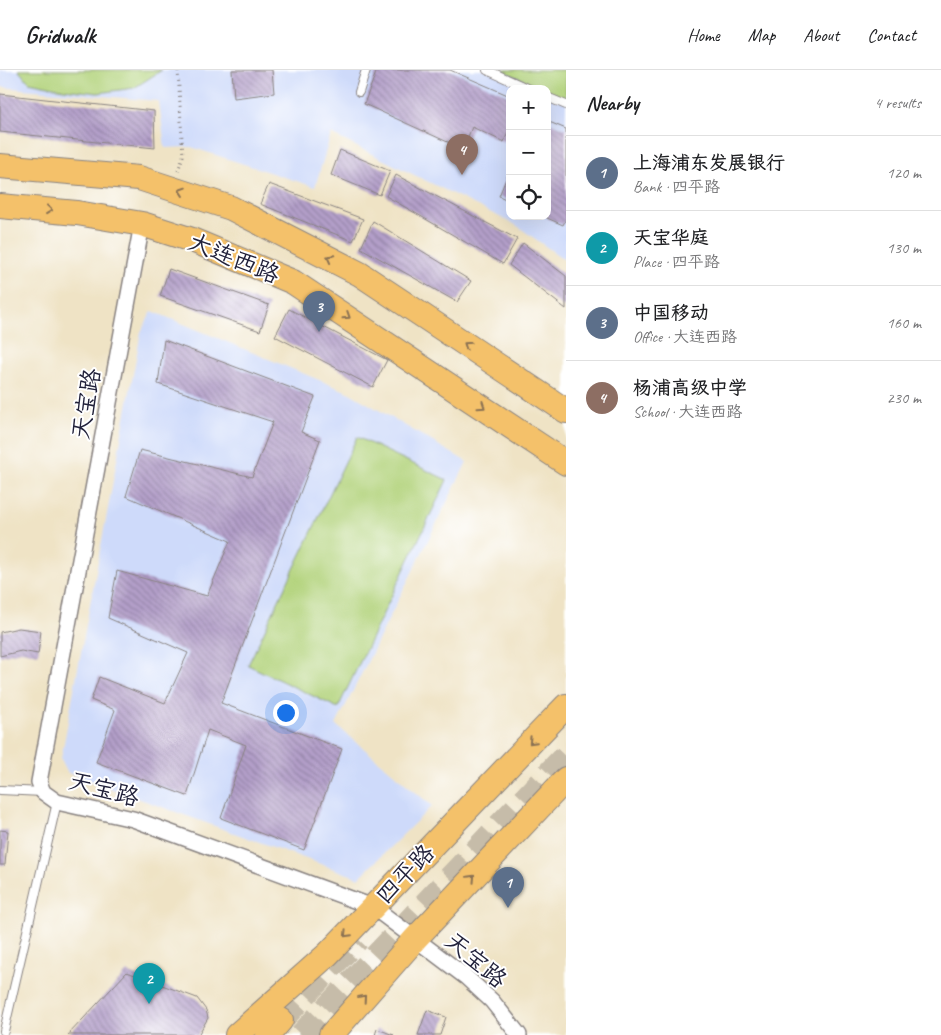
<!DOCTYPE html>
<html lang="en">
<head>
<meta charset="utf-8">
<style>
	:root { --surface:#fff; --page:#f6f6f6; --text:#202124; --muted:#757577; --line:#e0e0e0; --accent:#2563eb }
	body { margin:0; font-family:Caveat,"LXGW WenKai TC",sans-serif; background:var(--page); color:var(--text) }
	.controls { position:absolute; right:15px; top:15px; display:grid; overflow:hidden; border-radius:10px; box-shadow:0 5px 20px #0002 }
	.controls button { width:45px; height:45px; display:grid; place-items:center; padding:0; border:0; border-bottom:1px solid var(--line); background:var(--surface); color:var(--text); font:25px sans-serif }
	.you { position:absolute; left:285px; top:642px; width:18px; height:18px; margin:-12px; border:4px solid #fff; border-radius:50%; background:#1a73e8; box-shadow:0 0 0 8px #1a73e833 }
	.badge { display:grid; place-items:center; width:32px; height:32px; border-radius:50%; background:var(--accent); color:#fff; font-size:16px; font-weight:700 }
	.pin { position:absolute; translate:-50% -41px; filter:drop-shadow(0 1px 2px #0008) }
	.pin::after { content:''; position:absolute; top:26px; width:18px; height:15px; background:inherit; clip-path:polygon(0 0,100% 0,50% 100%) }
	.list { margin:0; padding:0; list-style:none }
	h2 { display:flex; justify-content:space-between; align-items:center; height:65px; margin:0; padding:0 20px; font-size:21px }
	h2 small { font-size:16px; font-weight:400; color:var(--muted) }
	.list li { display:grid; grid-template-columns:32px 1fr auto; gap:15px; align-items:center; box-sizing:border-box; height:75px; padding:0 20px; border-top:1px solid var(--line) }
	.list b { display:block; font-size:19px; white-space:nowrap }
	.list p { margin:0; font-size:16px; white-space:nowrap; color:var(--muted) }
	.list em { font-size:16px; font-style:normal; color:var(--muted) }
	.icon { flex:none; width:28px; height:28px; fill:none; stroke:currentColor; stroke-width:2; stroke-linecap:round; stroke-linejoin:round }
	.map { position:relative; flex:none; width:566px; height:965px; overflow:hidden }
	header { display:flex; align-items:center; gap:30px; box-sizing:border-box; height:70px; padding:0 25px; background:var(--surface); border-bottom:1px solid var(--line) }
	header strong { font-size:24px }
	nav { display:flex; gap:28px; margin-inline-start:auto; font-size:18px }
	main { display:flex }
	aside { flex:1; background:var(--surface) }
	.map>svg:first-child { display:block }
</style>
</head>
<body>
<header>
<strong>Gridwalk</strong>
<nav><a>Home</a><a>Map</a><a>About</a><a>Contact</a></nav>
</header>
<main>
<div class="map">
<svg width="566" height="965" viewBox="0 0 566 965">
	<defs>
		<pattern id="building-back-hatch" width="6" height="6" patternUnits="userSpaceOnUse" patternTransform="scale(1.25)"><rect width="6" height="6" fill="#b39fc9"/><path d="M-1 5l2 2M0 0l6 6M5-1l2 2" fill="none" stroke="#9181a4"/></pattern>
	</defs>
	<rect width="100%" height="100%" fill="#fff"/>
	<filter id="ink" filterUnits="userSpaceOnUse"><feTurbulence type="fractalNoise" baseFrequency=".02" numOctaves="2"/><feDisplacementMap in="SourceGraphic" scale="10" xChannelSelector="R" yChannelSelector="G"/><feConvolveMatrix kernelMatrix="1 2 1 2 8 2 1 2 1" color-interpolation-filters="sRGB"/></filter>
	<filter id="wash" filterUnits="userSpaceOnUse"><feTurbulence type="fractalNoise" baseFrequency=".0096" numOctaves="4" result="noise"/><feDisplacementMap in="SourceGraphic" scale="20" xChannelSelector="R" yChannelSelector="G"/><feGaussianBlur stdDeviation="1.12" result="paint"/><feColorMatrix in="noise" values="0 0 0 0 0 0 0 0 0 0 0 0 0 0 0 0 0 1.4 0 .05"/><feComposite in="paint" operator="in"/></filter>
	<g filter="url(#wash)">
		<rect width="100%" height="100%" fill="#efe3c5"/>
		<!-- built -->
		<g fill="#cedafa" fill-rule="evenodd">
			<path d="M0 0H566V191L516 155 331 64 315 117 191 77 165 78 159 31 0 17ZM510 19H547V146H510Z"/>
			<path d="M152 241 348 322 467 392 336 655 432 736 359 808 68 703 61 689 141 262Z"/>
		</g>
		<!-- garden -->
		<g fill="#b2d37b" stroke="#6a7a5b">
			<path d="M18 0H162L134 18 98 23 63 19 29 12Z"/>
			<path d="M501 0H566V29Z"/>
			<path d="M357 367 447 410 338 638 248 595Z"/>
		</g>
		<g id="blocks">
			<!-- building -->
			<g fill="url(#building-back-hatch)">
				<path d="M232 0H272L274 23 234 28Z"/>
				<path d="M377 0H450L510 26V57L504 72 472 57 463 79 364 34Z"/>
				<path d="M0 24 154 41 155 78 0 62Z"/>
				<path d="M547 51 566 59V149L563 155 547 148Z"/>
				<path d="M340 80 390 101 380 125 331 105Z"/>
				<path d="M510 99V131L499 126Z"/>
				<path d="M396 105 517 169 503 194 386 126Z"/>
				<path d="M269 114 363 149 353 171 260 134Z"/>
				<path d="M373 151 471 211 457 232 361 178Z"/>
				<path d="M523 173 566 206V239L509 195Z"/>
				<path d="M169 199 269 235 260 261 160 226Z"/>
				<path d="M289 239 387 290 373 317 275 266Z"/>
				<path d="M164 270 315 327 301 362 320 370 221 633 342 679 304 780 221 748 246 675 208 660 187 726 96 692 115 640 91 630 99 607 165 633 188 583 108 548 117 501 207 526 230 471 126 426 140 380 252 407 273 352 158 314Z"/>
				<path d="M19 558 41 561 38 584 21 581 0 586V562Z"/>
				<path d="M0 760 8 761 5 795H0Z"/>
				<path d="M127 902 197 928 206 940 208 948 198 965H68Z"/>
				<path d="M427 940 446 947 440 965H418Z"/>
				<path d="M377 959 394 965H375Z"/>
			</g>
		</g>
	</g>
	<g filter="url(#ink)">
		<use href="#blocks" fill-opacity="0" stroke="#888280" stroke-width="1"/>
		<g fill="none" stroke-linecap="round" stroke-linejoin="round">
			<!-- primary-tunnel -->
			<g stroke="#c6bca9" stroke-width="24" stroke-dasharray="24 12" stroke-linecap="butt">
				<path d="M281 950 358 869"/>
				<path d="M301 965 566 685"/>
			</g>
			<defs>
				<g id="lane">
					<path d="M487 0 529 19"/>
					<path d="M359 22 366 0"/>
					<path d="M547 27 566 35"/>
					<path d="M0 720 43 722"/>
					<path d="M4 961 57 732"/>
				</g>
				<path id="street" d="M142 154 39 712 43 722 57 732 133 749 373 837 466 907 492 931 519 965"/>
				<g id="primary">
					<path d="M0 96 139 108 231 138 360 204 566 341"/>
					<path d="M0 136 77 143 142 154 192 170 293 212 566 393"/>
					<path d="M237 965 328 884 566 636"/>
					<path d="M268 965 281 950"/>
					<path d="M331 965 415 869 566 709"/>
				</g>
			</defs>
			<!-- lane casing -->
			<use href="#lane" stroke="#888280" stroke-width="10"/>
			<!-- street casing -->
			<use href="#street" stroke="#888280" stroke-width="18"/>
			<!-- primary casing -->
			<use href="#primary" stroke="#888280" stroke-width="26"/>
			<!-- path -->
			<path stroke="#888280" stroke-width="3" stroke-dasharray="1 4" stroke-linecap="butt" d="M178 101 183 86 178 0"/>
			<!-- lane -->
			<use href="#lane" stroke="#fff" stroke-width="8"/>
			<!-- street -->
			<use href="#street" stroke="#fff" stroke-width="15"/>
			<!-- primary -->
			<use href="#primary" stroke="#f4c16a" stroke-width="24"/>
		</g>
		<!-- one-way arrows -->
		<defs><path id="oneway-chevron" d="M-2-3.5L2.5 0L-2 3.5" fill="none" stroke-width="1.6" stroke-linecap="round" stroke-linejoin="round" transform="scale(1.25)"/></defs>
		<g stroke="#8b7252">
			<use href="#oneway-chevron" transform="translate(182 121) rotate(-161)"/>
			<use href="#oneway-chevron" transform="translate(49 140) rotate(6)"/>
			<use href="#oneway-chevron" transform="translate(330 188) rotate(-152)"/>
			<use href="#oneway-chevron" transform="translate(347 246) rotate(33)"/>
			<use href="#oneway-chevron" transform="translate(467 275) rotate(-146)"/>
			<use href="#oneway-chevron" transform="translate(482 336) rotate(34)"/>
			<use href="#oneway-chevron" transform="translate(532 671) rotate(134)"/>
			<use href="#oneway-chevron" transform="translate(472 808) rotate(-47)"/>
			<use href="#oneway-chevron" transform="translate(347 864) rotate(134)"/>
			<use href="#oneway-chevron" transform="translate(363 928) rotate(-49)"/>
		</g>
	</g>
	<g text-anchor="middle" stroke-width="4" stroke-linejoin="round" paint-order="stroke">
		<!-- street labels -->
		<g font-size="24" fill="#22223b" stroke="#fff">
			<text transform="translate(234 188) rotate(22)" y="8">大连西路</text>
			<text transform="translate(86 334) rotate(-80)" y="8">天宝路</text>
			<text transform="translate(104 719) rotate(15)" y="8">天宝路</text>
			<text transform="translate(405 804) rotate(-46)" y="8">四平路</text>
			<text transform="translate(476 890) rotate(40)" y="8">天宝路</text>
		</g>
	</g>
</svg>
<div class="controls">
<button>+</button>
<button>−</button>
<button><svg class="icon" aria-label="locate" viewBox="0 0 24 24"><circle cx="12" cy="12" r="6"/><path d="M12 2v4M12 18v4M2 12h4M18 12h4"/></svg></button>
</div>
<div class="you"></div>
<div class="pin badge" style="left:508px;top:838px;background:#5c6f8a">1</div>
<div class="pin badge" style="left:149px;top:934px;background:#0f9aa8">2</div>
<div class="pin badge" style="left:319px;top:262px;background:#5c6f8a">3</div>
<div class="pin badge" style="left:462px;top:105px;background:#8d6e63">4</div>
</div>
<aside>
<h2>Nearby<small>4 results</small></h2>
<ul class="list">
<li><span class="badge" style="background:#5c6f8a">1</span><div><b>上海浦东发展银行</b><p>Bank · 四平路</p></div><em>120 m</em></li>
<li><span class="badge" style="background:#0f9aa8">2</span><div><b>天宝华庭</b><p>Place · 四平路</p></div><em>130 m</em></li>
<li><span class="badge" style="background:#5c6f8a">3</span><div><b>中国移动</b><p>Office · 大连西路</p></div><em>160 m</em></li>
<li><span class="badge" style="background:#8d6e63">4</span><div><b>杨浦高级中学</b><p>School · 大连西路</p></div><em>230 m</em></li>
</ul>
</aside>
</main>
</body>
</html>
